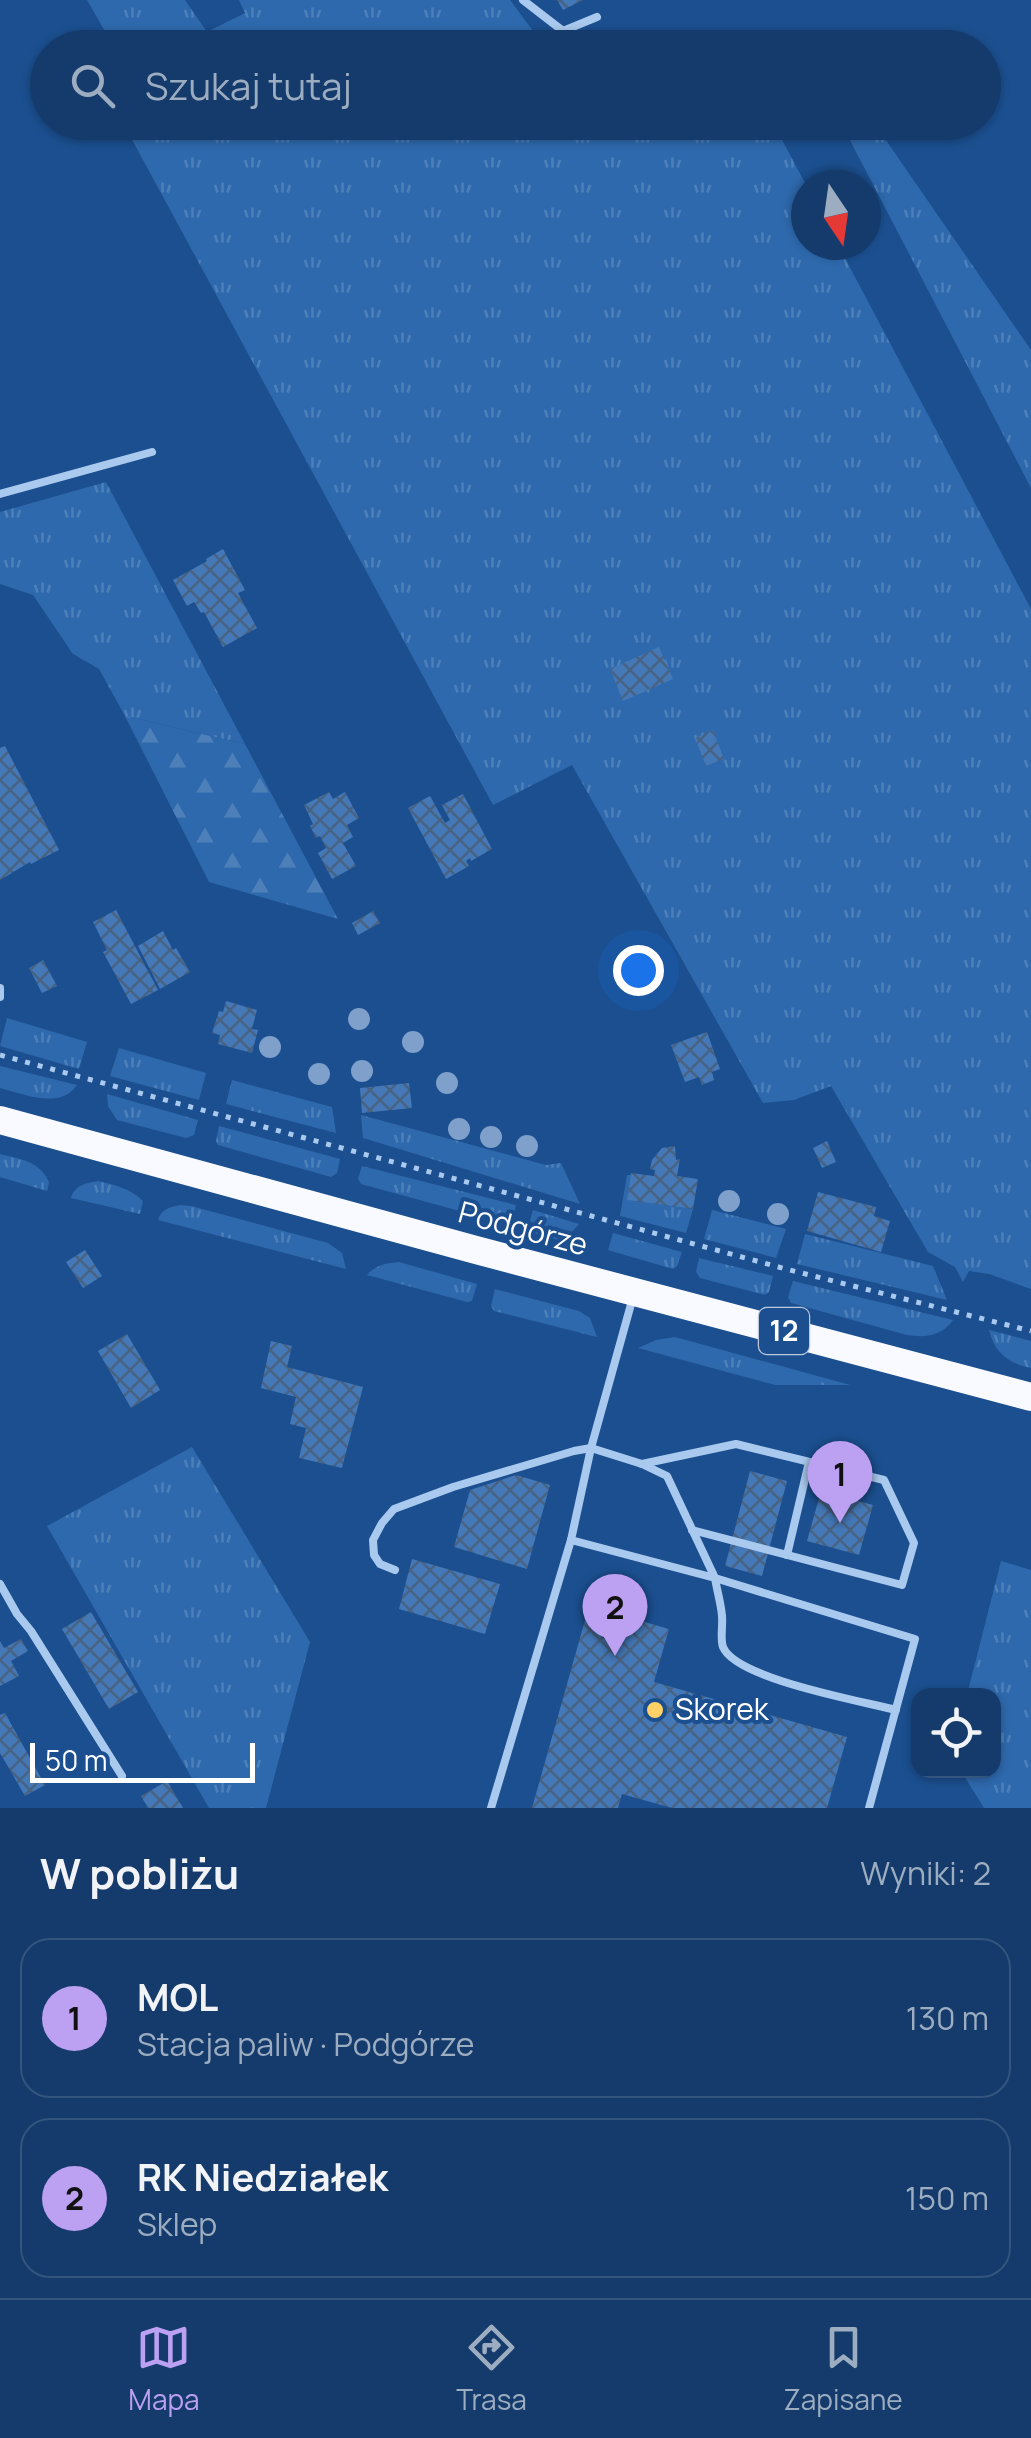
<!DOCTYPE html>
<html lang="pl">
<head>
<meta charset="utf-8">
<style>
	:root { --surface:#143b6b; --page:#214673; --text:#f1f3f6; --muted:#9dadc1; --line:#33557e; --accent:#bca0f2 }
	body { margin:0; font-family:Manrope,sans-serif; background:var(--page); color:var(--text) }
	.controls { position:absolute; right:30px; bottom:30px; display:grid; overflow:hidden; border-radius:20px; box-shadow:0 2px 8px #0004 }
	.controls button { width:90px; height:90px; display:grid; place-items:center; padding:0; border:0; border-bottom:2px solid var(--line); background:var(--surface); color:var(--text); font:50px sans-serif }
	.compass { position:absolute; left:791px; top:170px; width:90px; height:90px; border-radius:50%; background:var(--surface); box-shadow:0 2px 8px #0004; rotate:167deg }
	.scale { position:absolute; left:30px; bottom:25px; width:225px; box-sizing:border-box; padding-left:10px; border:5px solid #fff; border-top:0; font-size:28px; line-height:35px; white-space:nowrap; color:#fff; -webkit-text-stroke:8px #1b4f8f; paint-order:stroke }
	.you { position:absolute; left:638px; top:970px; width:35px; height:35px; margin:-25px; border:8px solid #fff; border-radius:50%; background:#1a73e8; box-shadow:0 0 0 15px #1a73e833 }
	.badge { display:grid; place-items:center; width:65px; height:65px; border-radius:50%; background:var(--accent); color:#111; font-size:32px; font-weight:700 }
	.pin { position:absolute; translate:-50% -82px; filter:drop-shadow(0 2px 5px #0008) }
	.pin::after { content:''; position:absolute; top:52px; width:35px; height:30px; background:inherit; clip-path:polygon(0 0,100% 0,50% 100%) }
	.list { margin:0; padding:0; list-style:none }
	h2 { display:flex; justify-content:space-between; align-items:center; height:130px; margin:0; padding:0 40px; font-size:42px }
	h2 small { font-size:32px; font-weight:400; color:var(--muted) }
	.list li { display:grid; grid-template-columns:65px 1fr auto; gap:30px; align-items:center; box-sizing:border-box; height:160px; margin:0 20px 20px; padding:0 20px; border:2px solid var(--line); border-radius:30px }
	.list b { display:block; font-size:38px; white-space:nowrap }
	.list p { margin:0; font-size:32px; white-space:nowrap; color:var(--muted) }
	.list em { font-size:32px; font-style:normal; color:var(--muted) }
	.icon { flex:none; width:55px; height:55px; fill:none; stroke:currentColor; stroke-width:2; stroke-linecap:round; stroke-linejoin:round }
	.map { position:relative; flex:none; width:1031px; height:1808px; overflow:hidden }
	.search { position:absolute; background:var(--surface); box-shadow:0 2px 8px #0004; left:30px; right:30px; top:30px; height:110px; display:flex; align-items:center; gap:25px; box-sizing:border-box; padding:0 35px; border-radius:55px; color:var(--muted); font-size:38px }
	.sheet { height:490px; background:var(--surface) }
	nav { display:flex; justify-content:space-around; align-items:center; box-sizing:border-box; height:140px; border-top:2px solid var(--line); background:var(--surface); font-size:28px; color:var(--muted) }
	nav a { display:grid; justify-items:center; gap:5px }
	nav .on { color:var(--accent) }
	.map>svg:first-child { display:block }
</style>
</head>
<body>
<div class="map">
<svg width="1031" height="1808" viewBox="0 0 1031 1808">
	<defs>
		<pattern id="grass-tufts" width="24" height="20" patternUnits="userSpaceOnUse" patternTransform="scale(2.5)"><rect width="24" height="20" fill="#2e69ad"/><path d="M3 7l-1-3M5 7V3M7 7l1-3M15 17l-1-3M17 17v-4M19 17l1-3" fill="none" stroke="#4d80b9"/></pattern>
		<pattern id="forest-firs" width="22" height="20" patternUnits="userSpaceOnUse" patternTransform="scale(2.5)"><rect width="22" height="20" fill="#2e69ad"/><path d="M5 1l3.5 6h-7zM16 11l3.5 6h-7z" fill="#4d80b9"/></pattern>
		<pattern id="building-cross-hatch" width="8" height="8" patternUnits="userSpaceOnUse" patternTransform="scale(2.5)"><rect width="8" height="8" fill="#4478b7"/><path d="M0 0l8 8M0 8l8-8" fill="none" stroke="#486282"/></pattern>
	</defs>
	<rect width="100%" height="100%" fill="#1b4f8f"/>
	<!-- grass -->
	<g fill="url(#grass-tufts)">
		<path d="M87 0H185L207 32 245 13 239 0H510L545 47H114Z"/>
		<path d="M123 123H777L780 136 806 185V245H838L1031 609V1289L989 1274 969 1271 963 1282 955 1267 928 1252 831 1086 794 1100 763 1103 572 765 493 805Z"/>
		<path d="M841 123H874L1031 350V488Z"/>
		<path d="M106 482 245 744 125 716 99 669 73 654 33 595 0 584V512Z"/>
		<path d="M7 1018 87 1042 79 1069 0 1046Z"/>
		<path d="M119 1048 206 1073 199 1100 110 1076Z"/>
		<path d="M0 1066 77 1085C60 1110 24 1094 0 1088Z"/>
		<path d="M232 1080 332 1107 336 1133 226 1104Z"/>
		<path d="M107 1094 198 1120 194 1135 186 1138 117 1120 108 1106Z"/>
		<path d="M361 1115 546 1165 561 1163 580 1204 363 1138Z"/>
		<path d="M219 1126 340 1159 337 1173 331 1177 218 1145 216 1141Z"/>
		<path d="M0 1154C20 1159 40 1161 49 1182L47 1191 0 1177Z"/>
		<path d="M362 1166 516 1205 511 1225 361 1184 358 1179Z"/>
		<path d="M627 1175H631L628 1200 693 1209 686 1233 620 1216Z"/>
		<path d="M98 1181C115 1185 130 1188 143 1201L140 1214 71 1198C75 1185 86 1183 98 1181Z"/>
		<path d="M180 1205 191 1206 328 1243 342 1253 346 1269 158 1220C161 1209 170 1207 180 1205Z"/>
		<path d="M533 1210 579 1224 568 1236 560 1240 527 1231Z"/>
		<path d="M712 1210 786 1229 776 1258 704 1239Z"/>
		<path d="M613 1233 682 1252 677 1266 673 1269 608 1250Z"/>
		<path d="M805 1234 933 1266 947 1300 797 1264Z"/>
		<path d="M699 1258 773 1276 769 1292 765 1295 700 1278 696 1272Z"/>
		<path d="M399 1262 477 1284 472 1301 467 1302 367 1275C375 1265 387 1263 399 1262Z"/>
		<path d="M793 1281 953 1320C942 1336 925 1338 907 1335L791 1303 788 1297Z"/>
		<path d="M495 1289 579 1311 590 1318 597 1337 494 1311 491 1306Z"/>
		<path d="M989 1330 1031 1341V1368C1009 1364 994 1352 989 1330Z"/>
		<path d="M675 1337 850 1385H775L638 1348 656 1340Z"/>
		<path d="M192 1447 310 1642 266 1808H209L47 1526Z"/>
		<path d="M1001 1561 1031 1570V1808H984L961 1771 994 1770V1696L967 1695Z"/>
	</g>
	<!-- forest -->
	<path fill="url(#forest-firs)" d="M125 716 245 744 338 919 209 882Z"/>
	<!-- building -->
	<g fill="url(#building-cross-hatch)">
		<path d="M557 0H583L563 10Z"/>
		<path d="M223 549 245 590 238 593 257 628 223 647 204 612 201 613 194 602 187 606 173 580 207 561 206 559Z"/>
		<path d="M659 647 673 679 623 701 610 669Z"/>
		<path d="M713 730 724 759 706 766 695 738Z"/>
		<path d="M5 746 59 850 31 864 30 862 0 880V748Z"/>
		<path d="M329 792 333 799 345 792 359 818 347 825 353 837 343 843 356 866 332 879 318 853 326 848 320 836 316 838 310 826 313 824 304 805Z"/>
		<path d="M463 794 492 849 471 861 470 858 466 861 469 866 446 879 408 808 430 796 445 823 450 820 442 805Z"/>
		<path d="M116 910 158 990 131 1004 103 952 107 950 93 922Z"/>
		<path d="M373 911 380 923 358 935 352 923Z"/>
		<path d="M163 931 173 950 176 948 190 972 160 989 138 946Z"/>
		<path d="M43 960 57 986 42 993 29 968Z"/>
		<path d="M226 1001 257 1010 252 1029 258 1030 252 1053 218 1044 220 1035 212 1033 219 1011 223 1012Z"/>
		<path d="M707 1032 720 1069 712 1072 714 1080 702 1085 699 1077 685 1082 671 1045Z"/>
		<path d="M409 1083 412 1108 362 1113 360 1088Z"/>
		<path d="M827 1141 836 1162 822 1168 813 1148Z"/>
		<path d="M675 1146 676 1160 680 1159 677 1176 698 1179 693 1209 627 1200 631 1173 654 1176 655 1170 650 1169 652 1160 662 1148Z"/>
		<path d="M818 1192 876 1207 874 1216 890 1221 881 1252 807 1231Z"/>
		<path d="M85 1250 102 1276 83 1288 66 1262Z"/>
		<path d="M127 1334 160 1390 131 1408 98 1351Z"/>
		<path d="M271 1341 292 1346 287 1367 363 1387 342 1468 299 1458 306 1428 290 1424 296 1397 261 1388Z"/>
		<path d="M750 1471 787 1481 762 1576 725 1566Z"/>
		<path d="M516 1475 550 1485 527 1569 454 1547 470 1490Z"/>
		<path d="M821 1491 873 1505 859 1555 807 1541Z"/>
		<path d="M412 1559 500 1584 485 1634 399 1609Z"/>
		<path d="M589 1606 669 1629 654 1682 847 1737 827 1808H672L622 1794 618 1808H532Z"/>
		<path d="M91 1612 138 1692 109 1709 62 1629Z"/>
		<path d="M21 1639 28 1651 11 1661 19 1676 0 1686V1641L4 1648Z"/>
		<path d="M5 1713 45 1785 25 1796 0 1753V1715Z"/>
		<path d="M167 1781 183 1808H148L141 1796Z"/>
	</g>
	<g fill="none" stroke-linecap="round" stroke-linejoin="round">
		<!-- path -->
		<path stroke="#a9c9ee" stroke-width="5" stroke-dasharray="5 8" stroke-linecap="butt" d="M0 1055 786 1269 1031 1331"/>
		<!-- service -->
		<g stroke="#a9c9ee" stroke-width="8">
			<path d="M523 0 563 31 597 17"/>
			<path d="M0 494 152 452"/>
			<path d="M0 988V997"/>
			<path d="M642 1464 736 1444 884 1480 914 1543 902 1585 692 1530"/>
			<path d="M571 1540 715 1578C717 1591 721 1603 722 1616 723 1625 720 1639 723 1647 736 1679 862 1701 896 1710"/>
			<path d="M787 1555 809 1462"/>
			<path d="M395 1570 380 1564 374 1555 373 1540 382 1523 394 1509 453 1487 574 1451 591 1448 642 1464 667 1476 715 1578 915 1639 869 1808"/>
			<path d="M0 1584 17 1614 31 1631 122 1776"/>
			<path d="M491 1808 571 1540 591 1448 633 1297"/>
		</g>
		<!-- trunk -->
		<path stroke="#f8faff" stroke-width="28" d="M0 1120 476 1250 1031 1397"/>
	</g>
	<!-- trees -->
	<g fill="#7ea0ca">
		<circle cx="359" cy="1019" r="11"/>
		<circle cx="413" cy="1042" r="11"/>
		<circle cx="270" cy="1047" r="11"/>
		<circle cx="362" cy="1071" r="11"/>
		<circle cx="319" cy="1074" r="11"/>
		<circle cx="447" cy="1083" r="11"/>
		<circle cx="459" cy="1129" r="11"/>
		<circle cx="491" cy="1137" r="11"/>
		<circle cx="527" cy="1146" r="11"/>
		<circle cx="729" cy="1201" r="11"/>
		<circle cx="778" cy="1214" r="11"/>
	</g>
	<!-- markers -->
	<circle fill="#ffd166" stroke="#1b4f8f" stroke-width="4" cx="655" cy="1710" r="10"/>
	<g text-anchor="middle" stroke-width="8" stroke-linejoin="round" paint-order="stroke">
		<!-- shield labels -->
		<rect fill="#1b4f8f" stroke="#bbcadd" stroke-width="2.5" x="759" y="1308" width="50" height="46" rx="8"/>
		<g font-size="28" font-weight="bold" fill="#fff">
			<text x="784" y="1341">12</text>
		</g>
		<!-- street labels -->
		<g font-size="30" fill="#fff" stroke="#1b4f8f">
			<text transform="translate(523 1229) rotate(15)" y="10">Podgórze</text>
		</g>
		<!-- poi labels -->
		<g font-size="30" fill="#fff" stroke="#1b4f8f" text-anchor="start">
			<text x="675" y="1720">Skorek</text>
		</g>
	</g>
</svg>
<div class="controls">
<button><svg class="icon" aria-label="locate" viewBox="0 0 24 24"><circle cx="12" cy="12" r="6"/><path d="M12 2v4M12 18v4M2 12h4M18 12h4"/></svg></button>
</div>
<svg class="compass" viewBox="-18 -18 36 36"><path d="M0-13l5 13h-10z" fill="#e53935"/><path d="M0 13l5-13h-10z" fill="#9dadc1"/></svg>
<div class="scale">50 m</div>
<div class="you"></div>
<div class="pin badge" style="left:840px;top:1523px">1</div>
<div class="pin badge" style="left:615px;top:1656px">2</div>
<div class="search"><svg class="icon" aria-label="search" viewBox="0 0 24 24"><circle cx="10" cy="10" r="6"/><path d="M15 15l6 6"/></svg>Szukaj tutaj</div>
</div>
<section class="sheet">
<h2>W pobliżu<small>Wyniki: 2</small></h2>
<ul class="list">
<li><span class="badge">1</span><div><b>MOL</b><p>Stacja paliw · Podgórze</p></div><em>130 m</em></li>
<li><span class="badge">2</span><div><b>RK Niedziałek</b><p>Sklep</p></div><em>150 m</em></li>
</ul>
</section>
<nav>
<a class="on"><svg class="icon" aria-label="map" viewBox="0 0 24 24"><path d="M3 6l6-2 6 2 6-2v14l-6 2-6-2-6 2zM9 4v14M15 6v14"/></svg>Mapa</a>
<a><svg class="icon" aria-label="directions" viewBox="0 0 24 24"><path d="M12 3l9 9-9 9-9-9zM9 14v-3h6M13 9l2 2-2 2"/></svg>Trasa</a>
<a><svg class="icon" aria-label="saved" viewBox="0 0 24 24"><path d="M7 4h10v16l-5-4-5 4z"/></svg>Zapisane</a>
</nav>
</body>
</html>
